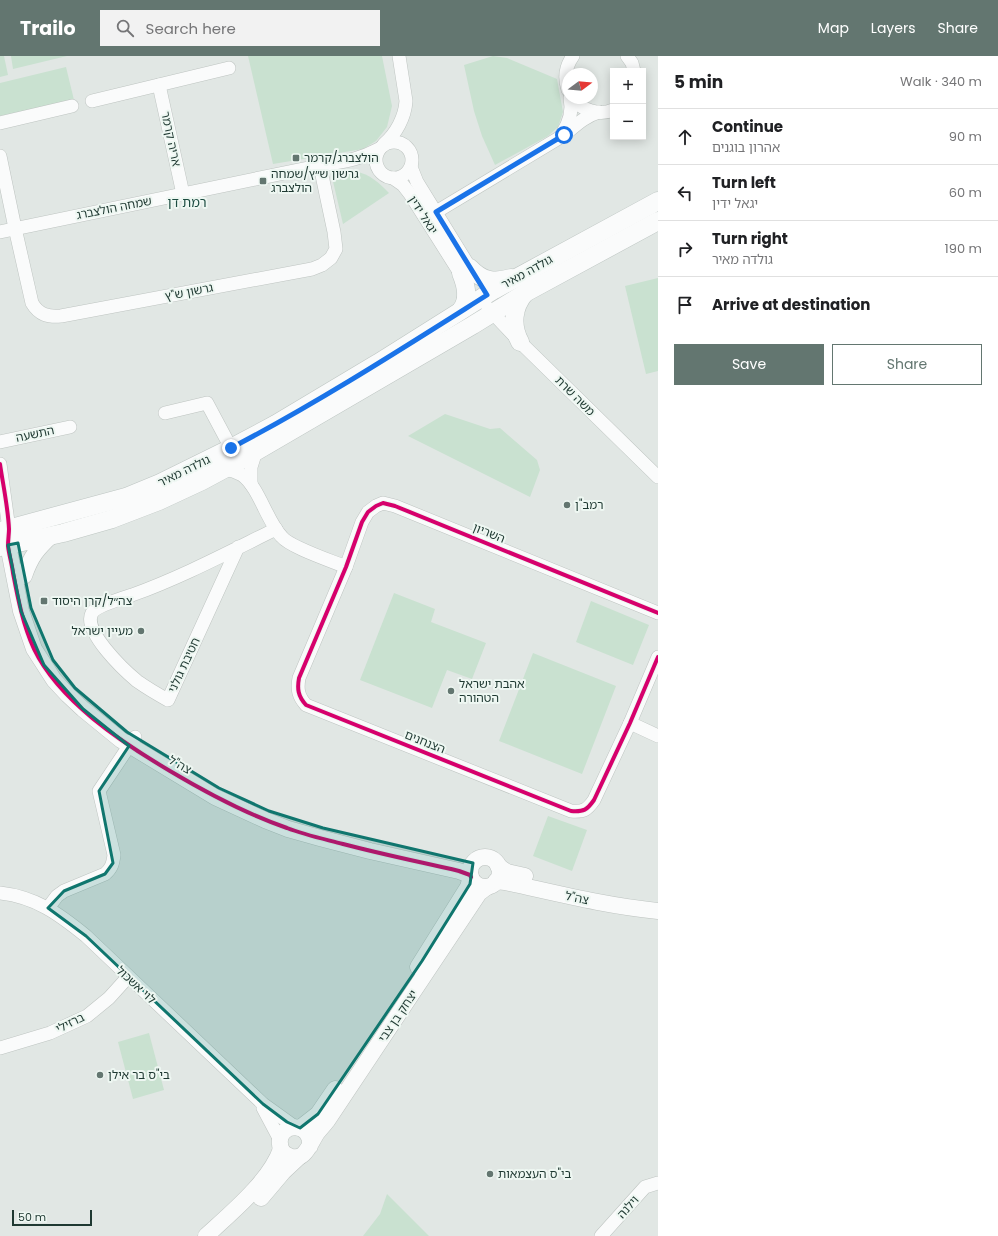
<!DOCTYPE html>
<html lang="en">
<head>
<meta charset="utf-8">
<style>
	:root { --surface:#fff; --page:#f2f2f2; --text:#202124; --muted:#757577; --line:#e0e0e0; --accent:#637670 }
	body { margin:0; font-family:Poppins,"Noto Sans Hebrew",sans-serif; background:var(--page); color:var(--text) }
	.controls { position:absolute; right:12px; top:12px; display:grid; overflow:hidden; border-radius:0px; box-shadow:0 2px 10px #0003 }
	.controls button { width:36px; height:36px; display:grid; place-items:center; padding:0; border:0; border-bottom:1px solid var(--line); background:var(--surface); color:var(--text); font:20px sans-serif }
	.compass { position:absolute; left:562px; top:12px; width:36px; height:36px; border-radius:50%; background:var(--surface); box-shadow:0 2px 10px #0003; rotate:74deg }
	.scale { position:absolute; left:12px; bottom:10px; width:80px; box-sizing:border-box; padding-left:4px; border:2px solid #1f3932; border-top:0; font-size:11px; line-height:14px; white-space:nowrap; color:#1f3932; -webkit-text-stroke:3px #eef7f2; paint-order:stroke }
	.stop { position:absolute; width:12px; height:12px; margin:-9px; border:3px solid #1a73e8; border-radius:50%; background:#fff }
	.stop.end { background:#1a73e8; border-color:#fff; box-shadow:0 1px 4px #0008 }
	.list { margin:0; padding:0; list-style:none }
	h2 { display:flex; justify-content:space-between; align-items:center; height:52px; margin:0; padding:0 16px; font-size:17px }
	h2 small { font-size:13px; font-weight:400; color:var(--muted) }
	.list li { display:grid; grid-template-columns:26px 1fr auto; gap:12px; align-items:center; box-sizing:border-box; height:56px; padding:0 16px; border-top:1px solid var(--line) }
	.list b { display:block; font-size:15px; white-space:nowrap }
	.list p { margin:0; font-size:13px; white-space:nowrap; color:var(--muted) }
	.list em { font-size:13px; font-style:normal; color:var(--muted) }
	.actions { display:flex; gap:8px; padding:12px 16px }
	.actions a { flex:1; padding:9px 0; border:1px solid var(--accent); border-radius:0px; text-align:center; font-size:14px; color:var(--accent) }
	.actions .main { background:var(--accent); color:#fff }
	.icon { flex:none; width:22px; height:22px; fill:none; stroke:currentColor; stroke-width:2; stroke-linecap:round; stroke-linejoin:round }
	.map { position:relative; flex:none; width:658px; height:1180px; overflow:hidden }
	header { display:flex; align-items:center; gap:24px; box-sizing:border-box; height:56px; padding:0 20px; background:var(--accent); color:#fff }
	header strong { font-size:19px }
	nav { display:flex; gap:22px; margin-inline-start:auto; font-size:14px }
	.search { width:280px; height:36px; background:var(--page); display:flex; align-items:center; gap:10px; box-sizing:border-box; padding:0 14px; border-radius:0px; color:var(--muted); font-size:15px }
	main { display:flex }
	aside { flex:1; background:var(--surface) }
	.map>svg:first-child { display:block }
</style>
</head>
<body>
<header>
<strong>Trailo</strong>
<div class="search"><svg class="icon" aria-label="search" viewBox="0 0 24 24"><circle cx="10" cy="10" r="6"/><path d="M15 15l6 6"/></svg>Search here</div>
<nav><a>Map</a><a>Layers</a><a>Share</a></nav>
</header>
<main>
<div class="map">
<svg width="658" height="1180" viewBox="0 0 658 1180">
	<rect width="100%" height="100%" fill="#e1e7e4"/>
	<!-- green -->
	<g fill="#c9e1d0">
		<path d="M0 0H4L8 19 0 21Z"/>
		<path d="M11 0H67L13 13Z"/>
		<path d="M248 0H382L392 50 387 71 376 85 363 93 273 108Z"/>
		<path d="M493 0 507 2 557 23 563 56 558 71 548 80 495 109 482 80 474 55 464 9Z"/>
		<path d="M66 11 74 44 0 60V27Z"/>
		<path d="M355 115C371 119 378 126 389 137L343 168 331 117Z"/>
		<path d="M658 222V315L646 318 625 230Z"/>
		<path d="M445 358 490 373 500 372 537 404 540 414 530 441 408 380Z"/>
		<path d="M394 537 435 553 431 566 486 587 472 623 447 614 432 652 360 624Z"/>
		<path d="M591 545 649 569 633 609 576 586Z"/>
		<path d="M533 597 616 630 582 718 499 685Z"/>
		<path d="M548 760 587 774 572 815 533 800Z"/>
		<path d="M149 977 164 1034 133 1043 118 986Z"/>
		<path d="M387 1138 429 1180H363L380 1158Z"/>
	</g>
	<g fill="none" stroke-linecap="round" stroke-linejoin="round">
		<defs>
			<g id="minor">
				<path d="M627 0 632 7 634 15"/>
				<path d="M159 29 183 138"/>
				<path d="M568 34C564 22 565 11 573 0"/>
				<path d="M572 42C581 54 599 60 613 54"/>
				<path d="M92 45 229 12"/>
				<path d="M0 67 72 50"/>
				<path d="M562 78C569 67 573 55 570 42"/>
				<circle cx="394" cy="104" r="18"/>
				<path d="M384 88C396 78 405 61 406 45L399 0"/>
				<path d="M0 100 15 172 32 247C39 259 48 261 61 260L312 213 322 209 331 202 336 193 334 176 320 110"/>
				<path d="M411 111 417 126 475 220"/>
				<path d="M393 122 403 129 410 138 465 225"/>
				<path d="M436 156 564 79C575 70 585 60 599 56"/>
				<path d="M0 176 313 111C338 106 357 105 379 93"/>
				<path d="M488 252 520 286 658 421"/>
				<path d="M165 357 207 347 231 392"/>
				<path d="M0 386 70 371"/>
				<path d="M0 408 9 473"/>
				<path d="M225 413C231 414 237 416 242 419 259 431 267 466 282 481 290 491 332 505 346 511"/>
				<path d="M251 428V411L256 395"/>
				<path d="M238 491 168 644C157 638 147 632 137 625 125 615 82 575 92 557 96 550 123 542 132 539 182 521 229 496 276 473"/>
				<path d="M658 557 395 450 383 447 376 450 368 456 362 466 346 511 299 622C297 633 298 640 306 649L571 755C584 756 587 754 594 744L630 667 658 601"/>
				<path d="M630 667 658 680"/>
				<path d="M0 837C36 841 59 858 86 880L263 1048 295 1071"/>
				<path d="M48 852 57 840 64 835 105 818C112 812 113 807 114 799L99 735 135 681"/>
				<path d="M0 992 50 977 87 960 109 942 128 921"/>
				<path d="M263 1052 280 1084"/>
				<path d="M601 1180 645 1131 658 1127"/>
			</g>
			<g id="tertiary">
				<path d="M9 476 8 489 21 555 34 593 54 624 68 639 83 653 121 684 215 741 265 764 288 773 320 782 370 795 459 815 470 819"/>
				<path d="M24 520C31 500 37 493 52 479"/>
				<circle cx="485" cy="816" r="15"/>
				<path d="M498 810 507 816 525 820"/>
				<path d="M496 825 505 826C556 837 606 850 658 855"/>
				<path d="M418 911 468 831 471 821"/>
				<path d="M300 1072 318 1058 335 1033"/>
				<path d="M310 1090C312 1064 277 1067 280 1088 280 1093 284 1098 289 1100 305 1107 310 1087 317 1077 320 1073 324 1069 327 1065L479 837 487 831"/>
				<path d="M261 1142 283 1116 299 1101"/>
				<path d="M206 1180C231 1157 270 1125 281 1093"/>
			</g>
			<g id="secondary">
				<path d="M470 212C482 225 494 227 511 222"/>
				<path d="M461 217C466 229 470 243 461 254"/>
				<path d="M520 286C511 269 513 251 525 237"/>
				<path d="M0 475 126 441 160 427 231 392 276 368 378 307 494 234 658 145"/>
				<path d="M0 491 63 477 112 463 159 445 202 425 243 403 473 269 525 237 658 165"/>
			</g>
		</defs>
		<!-- minor casing -->
		<use href="#minor" stroke="#bec4c1" stroke-width="14"/>
		<!-- tertiary casing -->
		<use href="#tertiary" stroke="#bec4c1" stroke-width="17"/>
		<!-- secondary casing -->
		<use href="#secondary" stroke="#bdc5c2" stroke-width="19"/>
		<!-- minor -->
		<use href="#minor" stroke="#fafbfb" stroke-width="13"/>
		<!-- tertiary -->
		<use href="#tertiary" stroke="#fafbfb" stroke-width="16"/>
		<!-- secondary -->
		<use href="#secondary" stroke="#fafbfb" stroke-width="18"/>
		<defs>
			<g id="cycleway">
				<path d="M0 408C3 429 8 451 9 473 9 478 8 484 8 490 9 499 12 508 13 517 18 543 23 569 34 593 59 645 121 686 170 715 207 737 246 758 287 772 305 779 324 783 343 788 381 798 420 806 459 815L470 819 471 821"/>
				<path d="M658 557 395 450 383 447 376 450 368 456 362 466 346 511 299 622C297 633 298 640 306 649L571 755C584 756 587 754 594 744L630 667 658 601"/>
			</g>
		</defs>
		<!-- cycleway casing -->
		<use href="#cycleway" stroke="#eef7f2" stroke-width="6"/>
		<!-- cycleway -->
		<use href="#cycleway" stroke="#d6006c" stroke-width="4"/>
	</g>
	<g fill="none" stroke-linecap="round" stroke-linejoin="round">
		<!-- route -->
		<path stroke="#1a73e8" stroke-width="5" d="M231 392C319 346 403 292 487 239L436 156 564 79"/>
	</g>
	<!-- marked area -->
	<path fill="#0f766e" fill-opacity="0.2" stroke="#0f766e" stroke-width="3" stroke-linejoin="round" d="M18 487 31 552 53 604 75 632 127 676 219 732 269 755 323 772 473 807 470 828 422 905 318 1058 300 1072 287 1066 263 1048 86 880 48 852 64 835 105 818 113 807 99 735 129 690 83 653 44 609 21 555 8 489Z"/>
	<!-- markers -->
	<g fill="#637670" stroke="#eef7f2" stroke-width="1.5">
		<rect x="292" y="98" width="8" height="8" rx="2"/>
		<rect x="259" y="121" width="8" height="8" rx="2"/>
		<circle cx="567" cy="449" r="4"/>
		<rect x="40" y="541" width="8" height="8" rx="2"/>
		<circle cx="141" cy="575" r="4"/>
		<circle cx="451" cy="635" r="4"/>
		<circle cx="100" cy="1019" r="4"/>
		<circle cx="490" cy="1118" r="4"/>
	</g>
	<g text-anchor="middle" stroke-width="4" stroke-linejoin="round" paint-order="stroke">
		<!-- street labels -->
		<g font-size="12" fill="#1f3932" stroke="#eef7f2">
			<text transform="translate(171 83) rotate(78)" y="4">אריה קרמר</text>
			<text transform="translate(114 152) rotate(-11)" y="4">שמחה הולצברג</text>
			<text transform="translate(423 159) rotate(57)" y="4">יגאל ידין</text>
			<text transform="translate(527 216) rotate(-29)" y="4">גולדה מאיר</text>
			<text transform="translate(189 236) rotate(-11)" y="4">גרשון ש"ץ</text>
			<text transform="translate(575 340) rotate(45)" y="4">משה שרת</text>
			<text transform="translate(35 378) rotate(-12)" y="4">התשעה</text>
			<text transform="translate(184 415) rotate(-26)" y="4">גולדה מאיר</text>
			<text transform="translate(489 477) rotate(22)" y="4">השריון</text>
			<text transform="translate(184 609) rotate(-65)" y="4">חטיבת גולני</text>
			<text transform="translate(425 686) rotate(22)" y="4">הצנחנים</text>
			<text transform="translate(180 709) rotate(30)" y="4">צה"ל</text>
			<text transform="translate(577 842) rotate(12)" y="4">צה"ל</text>
			<text transform="translate(136 929) rotate(43)" y="4">לוי אשכול</text>
			<text transform="translate(398 960) rotate(-56)" y="4">יצחק בן צבי</text>
			<text transform="translate(70 967) rotate(-26)" y="4">ברזילי</text>
			<text transform="translate(628 1151) rotate(-48)" y="4">וילנה</text>
		</g>
		<!-- poi labels -->
		<g font-size="12" fill="#1f3932" stroke="#eef7f2" text-anchor="start">
			<text x="304" y="106">הולצברג/קרמר</text>
			<text x="271" y="122">גרשון ש״ץ/שמחה<tspan x="271" dy="14">הולצברג</tspan></text>
			<text x="575" y="453">רמב"ן</text>
			<text x="52" y="549">צה״ל/קרן היסוד</text>
			<text x="133" y="579" text-anchor="end">מעיין ישראל</text>
			<text x="459" y="632">אהבת ישראל<tspan x="459" dy="14">הטהורה</tspan></text>
			<text x="108" y="1023">בי"ס בר אילן</text>
			<text x="498" y="1122">בי"ס העצמאות</text>
		</g>
		<!-- neighbourhood labels -->
		<g font-size="13" fill="#1b4b40" stroke="#eef7f2">
			<text x="187" y="151">רמת דן</text>
		</g>
	</g>
</svg>
<div class="controls">
<button>+</button>
<button>−</button>
</div>
<svg class="compass" viewBox="-18 -18 36 36"><path d="M0-13l5 13h-10z" fill="#e53935"/><path d="M0 13l5-13h-10z" fill="#757577"/></svg>
<div class="scale">50 m</div>
<div class="stop" style="left:564px;top:79px"></div>
<div class="stop end" style="left:231px;top:392px"></div>
</div>
<aside>
<h2>5 min<small>Walk · 340 m</small></h2>
<ul class="list">
<li><svg class="icon" aria-label="ahead" viewBox="0 0 24 24"><path d="M12 20V5M6 11l6-6 6 6"/></svg><div><b>Continue</b><p>אהרון בוגנים</p></div><em>90 m</em></li>
<li><svg class="icon" aria-label="left" viewBox="0 0 24 24"><path d="M17 20v-9H6M10 6l-5 5 5 5"/></svg><div><b>Turn left</b><p>יגאל ידין</p></div><em>60 m</em></li>
<li><svg class="icon" aria-label="right" viewBox="0 0 24 24"><path d="M7 20v-9h11M14 6l5 5-5 5"/></svg><div><b>Turn right</b><p>גולדה מאיר</p></div><em>190 m</em></li>
<li><svg class="icon" aria-label="arrive" viewBox="0 0 24 24"><path d="M6 21V4h12l-3 4 3 4H6"/></svg><div><b>Arrive at destination</b></div></li>
</ul>
<div class="actions"><a class="main">Save</a><a>Share</a></div>
</aside>
</main>
</body>
</html>
